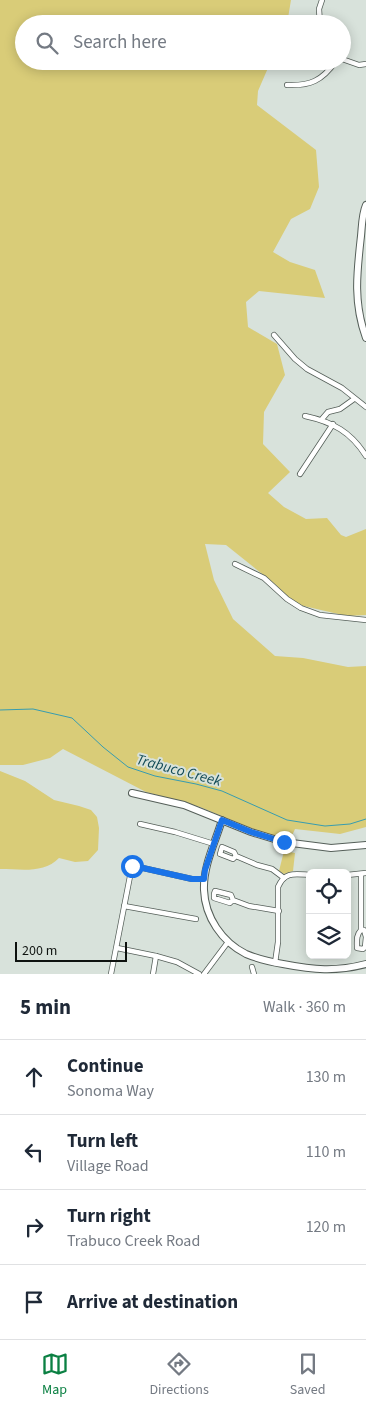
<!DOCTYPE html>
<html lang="en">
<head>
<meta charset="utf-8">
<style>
	:root { --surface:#fff; --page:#f6f6f7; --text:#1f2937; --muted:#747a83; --line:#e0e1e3; --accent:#0b8043 }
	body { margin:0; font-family:"Source Sans 3",sans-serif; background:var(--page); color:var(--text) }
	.controls { position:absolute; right:15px; bottom:15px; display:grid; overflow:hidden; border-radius:8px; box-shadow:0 2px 12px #0003 }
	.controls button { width:45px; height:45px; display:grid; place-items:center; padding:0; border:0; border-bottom:1px solid var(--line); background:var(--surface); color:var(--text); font:25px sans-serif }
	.scale { position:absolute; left:15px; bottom:12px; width:112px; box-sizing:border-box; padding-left:5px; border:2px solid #0e120f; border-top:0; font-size:14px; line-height:18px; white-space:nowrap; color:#0e120f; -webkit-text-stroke:4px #d8e2db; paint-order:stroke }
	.stop { position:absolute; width:15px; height:15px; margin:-11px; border:4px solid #1a73e8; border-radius:50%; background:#fff }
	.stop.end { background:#1a73e8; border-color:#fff; box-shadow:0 1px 5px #0008 }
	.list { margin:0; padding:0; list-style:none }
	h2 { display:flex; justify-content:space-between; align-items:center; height:65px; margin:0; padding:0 20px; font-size:21px }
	h2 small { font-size:16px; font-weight:400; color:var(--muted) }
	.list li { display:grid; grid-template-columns:32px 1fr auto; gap:15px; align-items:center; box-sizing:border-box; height:75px; padding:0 20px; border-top:1px solid var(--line) }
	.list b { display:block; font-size:19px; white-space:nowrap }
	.list p { margin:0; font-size:16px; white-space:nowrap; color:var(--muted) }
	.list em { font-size:16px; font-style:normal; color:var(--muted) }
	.icon { flex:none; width:28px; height:28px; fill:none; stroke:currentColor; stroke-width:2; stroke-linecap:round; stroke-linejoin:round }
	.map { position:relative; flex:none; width:366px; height:974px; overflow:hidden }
	.search { position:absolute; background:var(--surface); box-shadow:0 2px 12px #0003; left:15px; right:15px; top:15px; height:55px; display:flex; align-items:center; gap:12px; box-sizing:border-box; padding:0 18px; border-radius:28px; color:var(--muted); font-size:19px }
	.sheet { height:365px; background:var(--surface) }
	nav { display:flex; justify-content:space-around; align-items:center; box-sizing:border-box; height:70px; border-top:1px solid var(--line); background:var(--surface); font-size:14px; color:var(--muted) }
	nav a { display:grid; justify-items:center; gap:2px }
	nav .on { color:var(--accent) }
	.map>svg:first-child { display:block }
</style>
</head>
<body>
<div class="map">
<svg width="366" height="974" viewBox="0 0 366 974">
	<rect width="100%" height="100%" fill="#d8e2db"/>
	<!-- green -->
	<g fill="#d9cc78">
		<path d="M0 0H291L287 24H24V61H271L258 91 257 105 316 150 319 187 310 209 291 219 273 252 290 262 315 270 325 298 259 291 246 302 248 327 277 344 285 375 264 412 263 444 290 472 268 493 284 507 306 519 327 518 341 535 346 537 366 529V615L347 616 295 604 276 585 226 545 205 544 214 580 233 619 275 656 303 658 348 667 366 666V827L340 834 295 829 290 840 258 831 200 807 146 792 63 749 50 758 23 765H0Z"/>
		<path d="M0 771 25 781 54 800 79 806 91 810 97 817 99 828 98 850 88 861 75 862 59 858C44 874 20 869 0 869Z"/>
		<path d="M284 851 295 853 293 871 284 874 279 871Z"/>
	</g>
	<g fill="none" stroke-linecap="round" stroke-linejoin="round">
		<!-- stream -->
		<path stroke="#379cb0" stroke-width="1" d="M0 710 33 709 72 718 103 747 128 767 155 776 196 784 222 791 287 820 325 826 350 824 366 819"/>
		<defs>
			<g id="street">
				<path d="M320 24 319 9 322 0"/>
				<path d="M342 59 359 65 366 64"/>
				<path d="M287 85C310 86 322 81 336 61"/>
				<path d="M274 335 295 359 307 369 342 388 366 407"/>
				<path d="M305 416C333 422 351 432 366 456"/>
				<path d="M322 419 328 412 340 409 354 399"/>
				<path d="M300 474 333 424"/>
				<path d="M235 564 264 578 287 599 301 608 320 615 366 620"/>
				<path d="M140 824 175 832 214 844"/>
				<path d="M236 856 233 859 220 854 222 847 234 852 236 856 257 865 272 869 284 878"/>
				<path d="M361 874V930C356 935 357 941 357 948L363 949 365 947 366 937 364 930H361"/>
				<path d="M347 875 366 873"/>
				<path d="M233 900 230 903 214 898V894L215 891 231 895 233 900 249 906 279 911"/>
				<path d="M124 906 196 919"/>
				<path d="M117 948 156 956 177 962 199 974"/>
				<path d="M275 963 278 942V887C285 871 295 874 310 875"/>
				<path d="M252 967 254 974"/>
				<path d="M111 974 132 866H134L192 879H204"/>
				<path d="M153 974 156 956"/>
				<path d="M204 974 228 942"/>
			</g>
			<g id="secondary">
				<path d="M366 205C362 214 362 226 361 236 357 272 353 302 366 338"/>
				<path d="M132 793 184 805 251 832 284 842 331 848 366 845"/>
				<path d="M222 820C215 843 203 866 204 890 205 917 222 942 246 954 258 959 271 962 283 964 314 970 335 972 366 964"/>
			</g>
		</defs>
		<!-- street casing -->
		<use href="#street" stroke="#555f59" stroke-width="6"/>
		<!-- secondary casing -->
		<use href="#secondary" stroke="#555f59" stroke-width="8"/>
		<!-- street -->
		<use href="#street" stroke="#fff" stroke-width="4.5"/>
		<!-- secondary -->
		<use href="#secondary" stroke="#fff" stroke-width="6"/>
	</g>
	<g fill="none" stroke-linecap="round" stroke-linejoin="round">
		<!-- route -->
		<path stroke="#1a73e8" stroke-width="6" d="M132 866H134L192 879H204L205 870 222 820 251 832 284 842"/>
	</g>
	<g text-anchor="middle" stroke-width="4" stroke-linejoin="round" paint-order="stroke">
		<!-- water labels -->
		<g font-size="15" font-style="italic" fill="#134c57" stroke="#d8e2db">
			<text transform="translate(179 770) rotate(15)" y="5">Trabuco Creek</text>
		</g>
	</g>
</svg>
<div class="controls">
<button><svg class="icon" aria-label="locate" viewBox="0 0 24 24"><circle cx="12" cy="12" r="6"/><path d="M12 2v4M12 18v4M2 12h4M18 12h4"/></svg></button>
<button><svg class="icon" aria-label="layers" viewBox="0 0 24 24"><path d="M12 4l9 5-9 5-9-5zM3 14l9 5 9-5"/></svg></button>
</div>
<div class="scale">200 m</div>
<div class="stop" style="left:132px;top:866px"></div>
<div class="stop end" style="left:284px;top:842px"></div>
<div class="search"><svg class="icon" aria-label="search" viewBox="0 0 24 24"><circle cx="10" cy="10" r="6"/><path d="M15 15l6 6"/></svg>Search here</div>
</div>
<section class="sheet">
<h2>5 min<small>Walk · 360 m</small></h2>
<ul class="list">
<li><svg class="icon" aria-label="ahead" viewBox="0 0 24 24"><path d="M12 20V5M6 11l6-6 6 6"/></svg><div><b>Continue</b><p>Sonoma Way</p></div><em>130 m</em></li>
<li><svg class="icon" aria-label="left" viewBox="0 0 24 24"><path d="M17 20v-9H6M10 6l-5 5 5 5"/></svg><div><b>Turn left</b><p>Village Road</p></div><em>110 m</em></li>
<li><svg class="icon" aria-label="right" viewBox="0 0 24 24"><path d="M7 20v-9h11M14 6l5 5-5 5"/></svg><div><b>Turn right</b><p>Trabuco Creek Road</p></div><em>120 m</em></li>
<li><svg class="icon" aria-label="arrive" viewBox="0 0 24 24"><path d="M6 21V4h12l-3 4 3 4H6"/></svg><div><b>Arrive at destination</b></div></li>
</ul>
</section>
<nav>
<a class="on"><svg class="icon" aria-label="map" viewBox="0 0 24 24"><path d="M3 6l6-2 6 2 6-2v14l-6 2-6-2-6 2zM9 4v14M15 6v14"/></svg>Map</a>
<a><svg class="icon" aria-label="directions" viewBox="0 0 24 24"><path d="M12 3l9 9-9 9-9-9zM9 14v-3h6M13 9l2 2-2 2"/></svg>Directions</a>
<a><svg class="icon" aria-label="saved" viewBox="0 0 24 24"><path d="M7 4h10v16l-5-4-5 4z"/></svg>Saved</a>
</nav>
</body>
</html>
